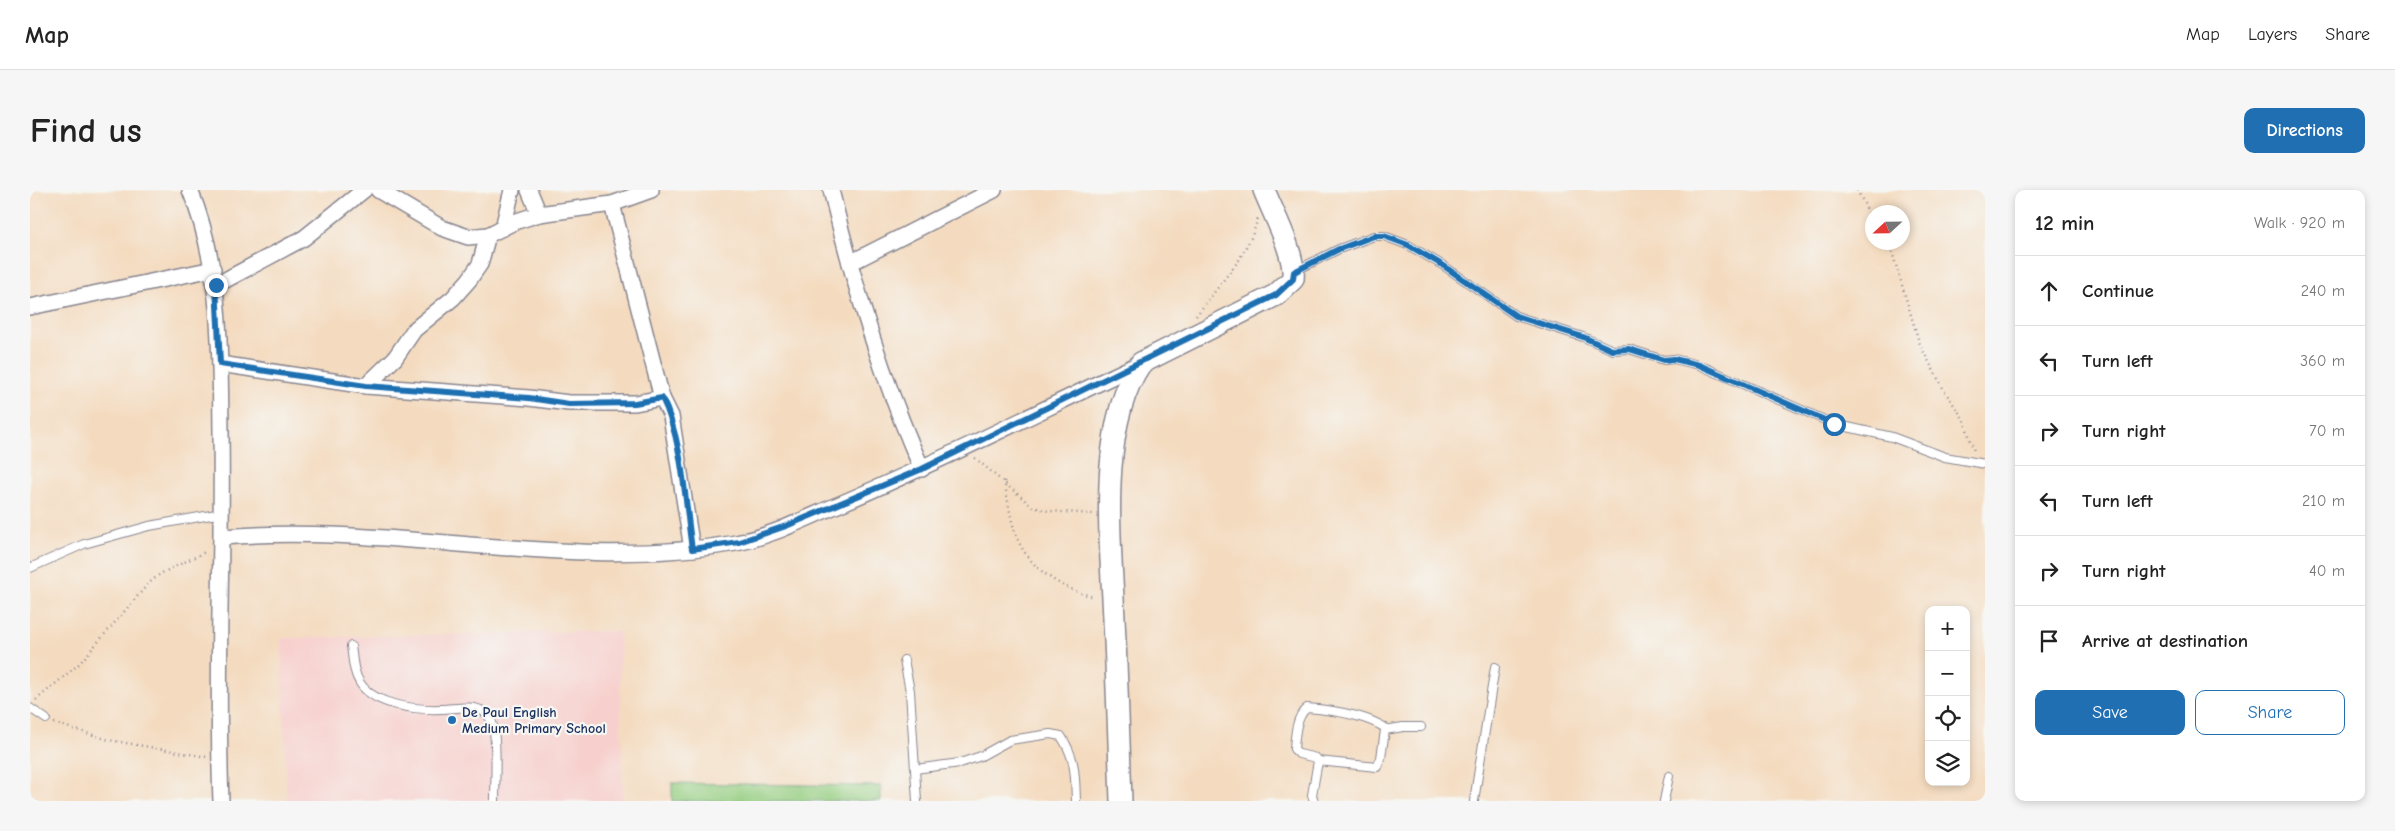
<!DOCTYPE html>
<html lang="en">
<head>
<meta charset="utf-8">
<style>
	:root { --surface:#fff; --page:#f6f6f6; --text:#222; --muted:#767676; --line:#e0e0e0; --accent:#1f6fb2 }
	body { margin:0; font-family:"Comic Neue",sans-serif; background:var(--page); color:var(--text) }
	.controls { position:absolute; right:15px; bottom:15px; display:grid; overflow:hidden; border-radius:10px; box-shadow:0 2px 8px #0003 }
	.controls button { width:45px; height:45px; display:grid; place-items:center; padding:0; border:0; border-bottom:1px solid var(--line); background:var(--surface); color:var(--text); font:25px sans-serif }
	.compass { position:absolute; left:1835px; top:15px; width:45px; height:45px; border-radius:50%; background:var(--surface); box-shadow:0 2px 8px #0003; rotate:248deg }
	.stop { position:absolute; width:15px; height:15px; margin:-11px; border:4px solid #1f6fb2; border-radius:50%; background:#fff }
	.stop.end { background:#1f6fb2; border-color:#fff; box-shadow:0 1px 5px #0008 }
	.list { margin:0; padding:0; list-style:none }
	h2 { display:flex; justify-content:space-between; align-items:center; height:65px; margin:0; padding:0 20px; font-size:21px }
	h2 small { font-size:16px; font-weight:400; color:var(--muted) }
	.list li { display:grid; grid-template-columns:32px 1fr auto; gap:15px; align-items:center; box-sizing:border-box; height:70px; padding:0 20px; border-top:1px solid var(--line) }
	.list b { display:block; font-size:19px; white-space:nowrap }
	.list em { font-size:16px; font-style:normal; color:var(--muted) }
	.actions { display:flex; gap:10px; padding:15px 20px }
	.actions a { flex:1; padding:11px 0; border:1px solid var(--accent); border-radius:10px; text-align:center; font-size:18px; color:var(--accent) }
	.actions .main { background:var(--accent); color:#fff }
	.icon { flex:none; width:28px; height:28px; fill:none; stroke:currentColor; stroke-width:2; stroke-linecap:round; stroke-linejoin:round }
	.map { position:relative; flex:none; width:1955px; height:611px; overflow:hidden; border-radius:10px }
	header { display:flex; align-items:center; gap:30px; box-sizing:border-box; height:70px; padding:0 25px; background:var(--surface); border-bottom:1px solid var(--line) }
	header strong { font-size:24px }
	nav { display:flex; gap:28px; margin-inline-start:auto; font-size:18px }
	.intro { display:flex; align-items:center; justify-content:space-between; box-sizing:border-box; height:120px; padding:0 30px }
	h1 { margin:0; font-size:35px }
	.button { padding:12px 22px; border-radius:10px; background:var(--accent); color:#fff; font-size:18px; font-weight:700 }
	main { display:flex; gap:30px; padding:0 30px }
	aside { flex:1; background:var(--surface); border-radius:10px; box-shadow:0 2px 8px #0003 }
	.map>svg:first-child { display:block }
</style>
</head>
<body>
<header>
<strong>Map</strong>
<nav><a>Map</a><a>Layers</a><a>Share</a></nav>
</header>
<div class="intro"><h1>Find us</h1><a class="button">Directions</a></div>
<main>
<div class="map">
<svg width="1955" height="611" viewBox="0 0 1955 611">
	<rect width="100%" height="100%" fill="#f6f6f2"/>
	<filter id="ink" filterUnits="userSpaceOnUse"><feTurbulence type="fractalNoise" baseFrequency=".02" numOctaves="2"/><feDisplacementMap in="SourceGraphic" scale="10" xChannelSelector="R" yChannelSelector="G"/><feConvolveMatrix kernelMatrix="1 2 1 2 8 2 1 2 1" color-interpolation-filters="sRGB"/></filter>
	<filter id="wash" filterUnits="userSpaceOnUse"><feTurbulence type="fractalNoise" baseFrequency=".0096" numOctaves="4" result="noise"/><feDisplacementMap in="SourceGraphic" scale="20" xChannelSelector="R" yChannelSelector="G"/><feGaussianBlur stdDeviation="1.12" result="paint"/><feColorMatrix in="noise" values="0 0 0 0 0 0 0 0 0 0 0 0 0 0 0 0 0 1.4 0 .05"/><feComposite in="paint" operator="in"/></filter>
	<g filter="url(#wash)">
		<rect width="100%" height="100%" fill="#f4dbc0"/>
		<!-- built -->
		<path fill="#f7d0cd" d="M589 441 593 611H257L251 448Z"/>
		<!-- green -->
		<path fill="#94cd80" stroke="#587e6f" d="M642 593 851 596V611H642Z"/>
	</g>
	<g filter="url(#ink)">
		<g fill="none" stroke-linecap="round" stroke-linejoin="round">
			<defs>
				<g id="lane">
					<path d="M1265 81 1309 59 1344 46H1354L1378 55 1414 76 1486 126 1553 147 1583 160 1599 159 1634 170 1644 169 1669 175 1804 234 1862 247 1915 267 1955 274"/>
					<path d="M0 378 54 354 119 336 192 323"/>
					<path d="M321 456C323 469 323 482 330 493 345 516 387 520 412 519 424 519 443 514 454 522 456 523 460 528 461 530 468 543 465 594 465 611"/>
					<path d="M874 470 880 501 887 611"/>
					<path d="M0 518 16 529"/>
					<path d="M1288 571 1347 577 1351 568 1355 540 1373 537H1391"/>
					<path d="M885 579 930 573 951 566 980 550 1020 544 1031 546C1046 569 1045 584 1046 611"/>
					<path d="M1284 611 1282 605 1288 571 1286 568 1269 564 1264 559C1265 546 1266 526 1277 518 1302 520 1336 525 1357 539"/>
					<path d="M1444 611 1465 477"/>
					<path d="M1634 611 1639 586"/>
				</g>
				<g id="street">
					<path d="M160 0C192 78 190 160 191 243 193 366 186 488 191 611"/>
					<path d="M348 0 412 38 438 47 458 45 484 32 509 24 582 14 621 0"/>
					<path d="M499 0 509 24"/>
					<path d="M801 0C824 95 852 190 892 279"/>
					<path d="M582 14 632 208 641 226 662 359"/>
					<path d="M473 38 482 0"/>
					<path d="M820 73 964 0"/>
					<path d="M186 95 274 48 334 0"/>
					<path d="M0 117 183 79"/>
					<path d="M190 174 336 196 499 208 539 213H605L632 208"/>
					<path d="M336 196 365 168 384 140 423 108 439 90 450 74 458 45"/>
					<path d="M192 347C364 332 535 383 706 353 740 347 778 327 810 314 912 271 1011 220 1111 173"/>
				</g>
				<path id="secondary" d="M1091 611C1089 550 1087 490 1084 429 1081 353 1067 237 1111 173L1246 105 1263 89C1266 65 1243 23 1234 0"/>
			</defs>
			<!-- lane casing -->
			<use href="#lane" stroke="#88858f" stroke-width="10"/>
			<!-- street casing -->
			<use href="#street" stroke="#88858f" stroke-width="18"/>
			<!-- secondary casing -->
			<use href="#secondary" stroke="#88858f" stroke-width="24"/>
			<!-- path -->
			<g stroke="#88858f" stroke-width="2.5" stroke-dasharray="1 4" stroke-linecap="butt">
				<path d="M1827 0 1842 29"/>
				<path d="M1859 52 1890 155 1914 200 1934 230 1944 261"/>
				<path d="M1166 126 1209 70 1222 46 1228 28"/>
				<path d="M945 268 1003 317 1018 321 1064 324"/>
				<path d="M974 291C978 309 980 328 986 345 997 378 1033 400 1065 407"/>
				<path d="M6 510 49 474 118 394 130 384 177 361"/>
				<path d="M24 533 79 550 177 567"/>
			</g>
			<!-- lane -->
			<use href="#lane" stroke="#fff" stroke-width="8"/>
			<!-- street -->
			<use href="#street" stroke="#fff" stroke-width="15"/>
			<!-- secondary -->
			<use href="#secondary" stroke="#fff" stroke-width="21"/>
		</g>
	</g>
	<g fill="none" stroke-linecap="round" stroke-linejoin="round" filter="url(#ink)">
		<!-- route -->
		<path stroke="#1f6fb2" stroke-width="6" d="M186 95 190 174 336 196 499 208 539 214 605 213 632 208C653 250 655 312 662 359L709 352 756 336 892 279 1246 105 1263 89 1264 82 1309 59 1344 46H1354L1378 55 1414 76 1486 126 1553 147 1582 160 1599 159 1634 170 1644 169 1669 175 1804 234"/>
	</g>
	<!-- markers -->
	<circle fill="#1f6fb2" stroke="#f6f6f2" stroke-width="2" cx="422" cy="530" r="5"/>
	<g text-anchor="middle" stroke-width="4.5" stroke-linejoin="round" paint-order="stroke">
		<!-- poi labels -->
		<g font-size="14" font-weight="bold" fill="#1b2f5e" stroke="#f6f6f2" text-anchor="start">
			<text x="432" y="527">De Paul English<tspan x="432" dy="16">Medium Primary School</tspan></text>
		</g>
	</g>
</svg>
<div class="controls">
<button>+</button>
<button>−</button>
<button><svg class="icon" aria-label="locate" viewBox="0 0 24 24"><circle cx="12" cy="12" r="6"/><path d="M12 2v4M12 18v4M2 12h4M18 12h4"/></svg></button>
<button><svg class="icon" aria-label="layers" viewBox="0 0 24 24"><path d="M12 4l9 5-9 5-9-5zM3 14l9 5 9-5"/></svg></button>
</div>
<svg class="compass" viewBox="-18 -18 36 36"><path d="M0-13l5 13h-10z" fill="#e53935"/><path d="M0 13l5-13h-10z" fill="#767676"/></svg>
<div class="stop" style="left:1804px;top:234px"></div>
<div class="stop end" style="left:186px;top:95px"></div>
</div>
<aside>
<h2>12 min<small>Walk · 920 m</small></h2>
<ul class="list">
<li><svg class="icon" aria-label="ahead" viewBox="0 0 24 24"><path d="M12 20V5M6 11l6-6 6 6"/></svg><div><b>Continue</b></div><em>240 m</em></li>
<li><svg class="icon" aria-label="left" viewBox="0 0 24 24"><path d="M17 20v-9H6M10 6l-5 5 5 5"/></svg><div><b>Turn left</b></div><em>360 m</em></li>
<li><svg class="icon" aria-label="right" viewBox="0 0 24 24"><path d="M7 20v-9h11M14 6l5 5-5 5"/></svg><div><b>Turn right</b></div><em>70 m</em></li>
<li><svg class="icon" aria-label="left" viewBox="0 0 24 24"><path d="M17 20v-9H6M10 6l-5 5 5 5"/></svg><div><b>Turn left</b></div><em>210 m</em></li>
<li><svg class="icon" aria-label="right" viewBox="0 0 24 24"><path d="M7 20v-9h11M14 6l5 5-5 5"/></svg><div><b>Turn right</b></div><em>40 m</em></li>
<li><svg class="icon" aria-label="arrive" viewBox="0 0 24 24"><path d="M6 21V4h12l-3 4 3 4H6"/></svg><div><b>Arrive at destination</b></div></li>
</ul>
<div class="actions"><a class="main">Save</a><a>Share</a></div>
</aside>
</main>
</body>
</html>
